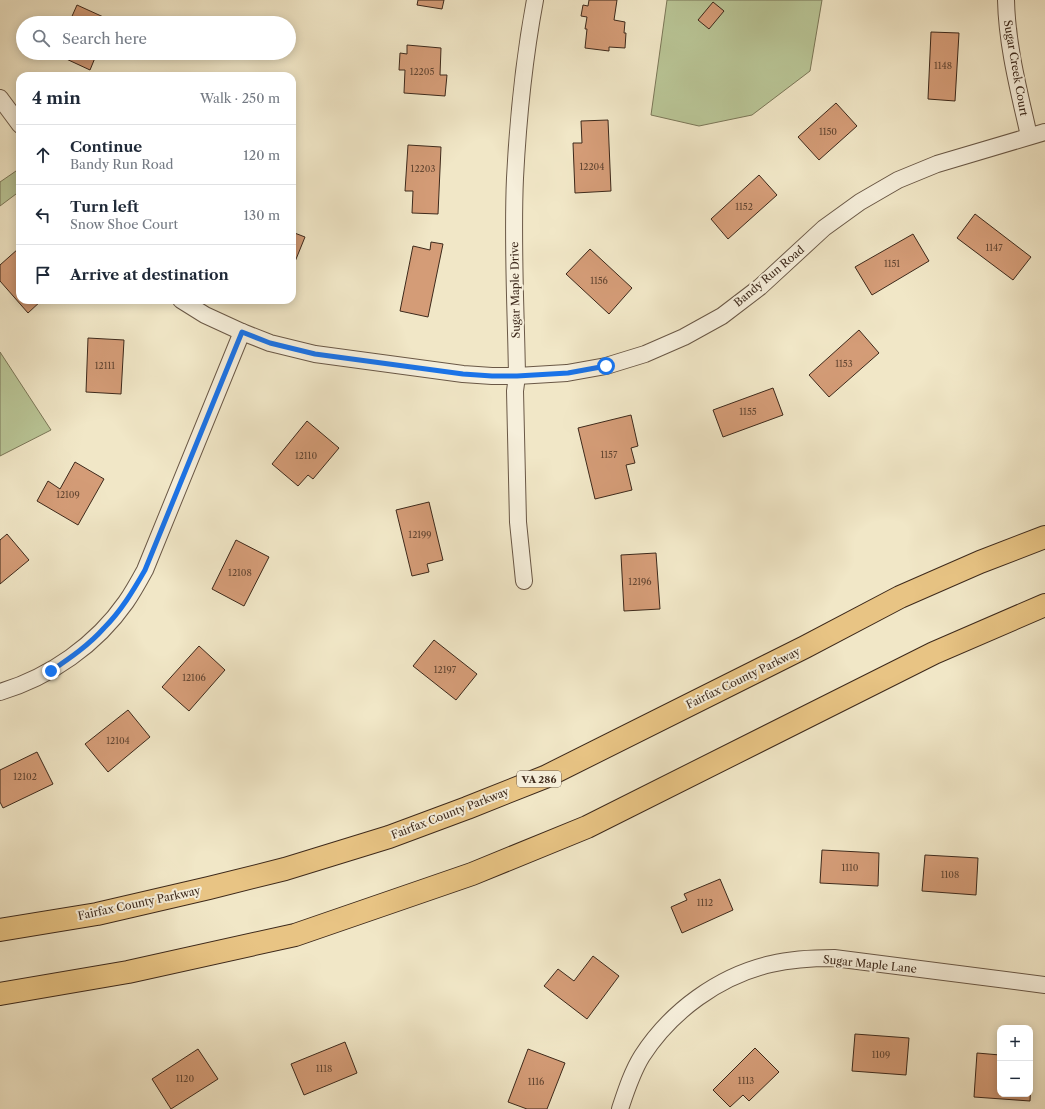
<!DOCTYPE html>
<html lang="en">
<head>
<meta charset="utf-8">
<style>
	:root { --surface:#fff; --page:#f6f6f7; --text:#1f2937; --muted:#747a83; --line:#e0e1e3 }
	body { margin:0; font-family:"Libre Caslon Text",serif; background:var(--page); color:var(--text) }
	.controls { position:absolute; right:12px; bottom:12px; display:grid; overflow:hidden; border-radius:8px; box-shadow:0 2px 10px #0003 }
	.controls button { width:36px; height:36px; display:grid; place-items:center; padding:0; border:0; border-bottom:1px solid var(--line); background:var(--surface); color:var(--text); font:20px sans-serif }
	.stop { position:absolute; width:12px; height:12px; margin:-9px; border:3px solid #1a73e8; border-radius:50%; background:#fff }
	.stop.end { background:#1a73e8; border-color:#fff; box-shadow:0 1px 4px #0008 }
	.list { margin:0; padding:0; list-style:none }
	h2 { display:flex; justify-content:space-between; align-items:center; height:52px; margin:0; padding:0 16px; font-size:17px }
	h2 small { font-size:13px; font-weight:400; color:var(--muted) }
	.list li { display:grid; grid-template-columns:26px 1fr auto; gap:12px; align-items:center; box-sizing:border-box; height:60px; padding:0 16px; border-top:1px solid var(--line) }
	.list b { display:block; font-size:15px; white-space:nowrap }
	.list p { margin:0; font-size:13px; white-space:nowrap; color:var(--muted) }
	.list em { font-size:13px; font-style:normal; color:var(--muted) }
	.icon { flex:none; width:22px; height:22px; fill:none; stroke:currentColor; stroke-width:2; stroke-linecap:round; stroke-linejoin:round }
	.map { position:relative; flex:none; width:1045px; height:1109px; overflow:hidden }
	.search { position:absolute; background:var(--surface); box-shadow:0 2px 10px #0003; left:16px; top:16px; width:280px; height:44px; display:flex; align-items:center; gap:10px; box-sizing:border-box; padding:0 14px; border-radius:22px; color:var(--muted); font-size:15px }
	.panel { position:absolute; background:var(--surface); box-shadow:0 2px 10px #0003; left:16px; top:72px; width:280px; height:232px; border-radius:12px }
	.map>svg:first-child { display:block }
</style>
</head>
<body>
<div class="map">
<svg width="1045" height="1109" viewBox="0 0 1045 1109">
	<rect width="100%" height="100%" fill="#f1e7c7"/>
	<filter id="stains"><feTurbulence type="fractalNoise" baseFrequency=".005" numOctaves="4"/><feColorMatrix values="0 0 0 0 .2 0 0 0 0 .09 0 0 0 0 .02 0 0 0 .5 -.17"/></filter>
	<radialGradient id="worn" r=".72"><stop offset=".6" stop-color="#630" stop-opacity="0"/><stop offset="1" stop-color="#630" stop-opacity=".3"/></radialGradient>
	<!-- green -->
	<g fill="#b9c596" stroke="#7b7758">
		<path d="M667 0H822L810 71 752 115 699 126 651 115Z"/>
		<path d="M16 171 20 178V191L0 206V182Z"/>
		<path d="M0 352 51 430 0 456Z"/>
	</g>
	<!-- building -->
	<g fill="#d49c77" stroke="#3d291b">
		<path d="M418 0H444L442 9 417 5Z"/>
		<path d="M589 0H617L614 20 625 22 624 33H626L625 48 609 47V51L585 48 587 29H585L587 17 581 16 583 5 588 6Z"/>
		<path d="M713 2 724 11 709 29 698 20Z"/>
		<path d="M77 5 110 20 108 23H69Z"/>
		<path d="M931 32 959 33 955 101 928 99Z"/>
		<path d="M407 45 441 48 440 75H447L445 96 404 93 405 70H399L400 53 407 54Z"/>
		<path d="M64 53H97L90 70 62 57Z"/>
		<path d="M836 103 857 126 819 160 798 137Z"/>
		<path d="M608 120 611 191 575 193 573 143H582L581 121Z"/>
		<path d="M408 145 441 147 438 214 412 213 413 191H405Z"/>
		<path d="M759 175 777 195 728 239 711 219Z"/>
		<path d="M975 214 1031 257 1013 280 957 238Z"/>
		<path d="M292 232 305 237 292 269Z"/>
		<path d="M913 234 929 261 872 295 855 267Z"/>
		<path d="M431 242 443 244 428 317 400 311 413 246 430 250Z"/>
		<path d="M18 249 20 251V300H42L28 313 0 281V265Z"/>
		<path d="M590 249 632 288 609 314 566 274Z"/>
		<path d="M859 330 879 353 829 397 809 375Z"/>
		<path d="M88 338 124 340 121 394 86 392Z"/>
		<path d="M773 388 783 415 723 437 713 410Z"/>
		<path d="M631 415 638 446 631 448 635 463 626 465 632 490 595 499 578 428Z"/>
		<path d="M307 421 339 448 313 479 308 475 298 486 272 464Z"/>
		<path d="M75 462 104 479 78 525 37 501 48 481 60 489Z"/>
		<path d="M429 502 443 560 427 564 429 572 412 576 396 510Z"/>
		<path d="M7 534 29 560 0 584V540Z"/>
		<path d="M236 540 269 557 244 606 212 589Z"/>
		<path d="M656 553 660 609 624 611 621 555Z"/>
		<path d="M434 640 477 674 456 700 413 666Z"/>
		<path d="M199 646 225 670 189 711 162 687Z"/>
		<path d="M128 710 150 737 108 772 85 744Z"/>
		<path d="M37 752 53 784 3 808 0 802V770Z"/>
		<path d="M822 850 879 853 878 886 820 883Z"/>
		<path d="M925 855 978 858 976 895 922 891Z"/>
		<path d="M720 879 733 910 682 933 671 907 687 900 684 894Z"/>
		<path d="M593 956 619 976 587 1019 544 986 558 969 574 981Z"/>
		<path d="M855 1034 909 1038 906 1075 852 1071Z"/>
		<path d="M345 1042 357 1073 304 1095 291 1064Z"/>
		<path d="M755 1048 779 1072 749 1101 743 1095 730 1107 713 1090Z"/>
		<path d="M198 1049 218 1079 171 1109 152 1079Z"/>
		<path d="M528 1049 565 1063 547 1109H527L508 1102Z"/>
		<path d="M977 1053 1000 1055V1094H1030V1066H1032L1030 1101 974 1097Z"/>
	</g>
	<g fill="none" stroke-linecap="round" stroke-linejoin="round">
		<defs>
			<g id="street">
				<path d="M1006 0C1007 46 1019 91 1029 136"/>
				<path d="M0 98 20 125"/>
				<path d="M181 300 205 315 242 332 270 343 315 354 463 374 492 376H517L567 373 606 366 645 354 684 337 722 316 760 287 824 228 860 202 898 180 937 164 1045 132"/>
				<path d="M524 581 518 522 515 391 517 376C516 310 512 244 515 178 518 119 524 59 535 0"/>
				<path d="M0 692C50 677 96 645 126 602 133 592 139 581 145 570L242 332"/>
				<path d="M620 1109C626 1091 632 1072 642 1056 671 1011 719 976 771 964 792 959 813 958 834 958L1045 985"/>
			</g>
			<g id="highway">
				<path d="M0 930 97 914 209 888 285 869 389 837 467 808 545 777 805 647 900 597 980 562 1045 537"/>
				<path d="M0 994 128 972 295 935 472 874 587 827 934 653 1045 605"/>
			</g>
		</defs>
		<!-- street casing -->
		<use href="#street" stroke="#6a5846" stroke-width="18"/>
		<!-- highway casing -->
		<use href="#highway" stroke="#3d291b" stroke-width="24"/>
		<!-- street -->
		<use href="#street" stroke="#f6efdb" stroke-width="16"/>
		<!-- highway -->
		<use href="#highway" stroke="#e8c484" stroke-width="22"/>
	</g>
	<g fill="none" stroke-linecap="round" stroke-linejoin="round">
		<!-- route -->
		<path stroke="#1a73e8" stroke-width="5" d="M51 671C70 658 89 645 104 628 121 611 133 591 145 570L242 332 270 343 315 354 463 374 492 376H517L568 373 606 366"/>
	</g>
	<g text-anchor="middle" stroke-width="4" stroke-linejoin="round" paint-order="stroke">
		<!-- number labels -->
		<g font-size="9" fill="#634632">
			<text x="943" y="69">1148</text>
			<text x="422" y="75">12205</text>
			<text x="828" y="135">1150</text>
			<text x="592" y="170">12204</text>
			<text x="423" y="172">12203</text>
			<text x="744" y="210">1152</text>
			<text x="994" y="251">1147</text>
			<text x="892" y="267">1151</text>
			<text x="599" y="284">1156</text>
			<text x="844" y="367">1153</text>
			<text x="105" y="369">12111</text>
			<text x="748" y="415">1155</text>
			<text x="609" y="458">1157</text>
			<text x="306" y="459">12110</text>
			<text x="68" y="498">12109</text>
			<text x="420" y="538">12199</text>
			<text x="240" y="576">12108</text>
			<text x="640" y="585">12196</text>
			<text x="445" y="673">12197</text>
			<text x="194" y="681">12106</text>
			<text x="118" y="744">12104</text>
			<text x="25" y="780">12102</text>
			<text x="850" y="871">1110</text>
			<text x="950" y="878">1108</text>
			<text x="705" y="906">1112</text>
			<text x="881" y="1058">1109</text>
			<text x="324" y="1072">1118</text>
			<text x="185" y="1082">1120</text>
			<text x="746" y="1084">1113</text>
			<text x="536" y="1085">1116</text>
		</g>
		<!-- shield labels -->
		<rect fill="#f6efdb" stroke="#746455" stroke-width="1" x="517" y="771" width="44" height="16" rx="3"/>
		<g font-size="10" font-weight="bold" fill="#3d291b">
			<text x="539" y="783">VA 286</text>
		</g>
		<!-- street labels -->
		<g font-size="11" fill="#3d291b" stroke="#f6efdb">
			<text transform="translate(1016 68) rotate(80)" y="4">Sugar Creek Court</text>
			<text transform="translate(769 276) rotate(-40)" y="4">Bandy Run Road</text>
			<text transform="translate(515 290) rotate(-91)" y="4">Sugar Maple Drive</text>
			<text transform="translate(743 678) rotate(-26)" y="4">Fairfax County Parkway</text>
			<text transform="translate(450 813) rotate(-21)" y="4">Fairfax County Parkway</text>
			<text transform="translate(139 903) rotate(-12)" y="4">Fairfax County Parkway</text>
			<text transform="translate(870 964) rotate(6)" y="4">Sugar Maple Lane</text>
		</g>
	</g>
	<rect width="100%" height="100%" filter="url(#stains)"/>
	<rect width="100%" height="100%" fill="url(#worn)"/>
</svg>
<div class="controls">
<button>+</button>
<button>−</button>
</div>
<div class="stop" style="left:606px;top:366px"></div>
<div class="stop end" style="left:51px;top:671px"></div>
<div class="search"><svg class="icon" aria-label="search" viewBox="0 0 24 24"><circle cx="10" cy="10" r="6"/><path d="M15 15l6 6"/></svg>Search here</div>
<section class="panel">
<h2>4 min<small>Walk · 250 m</small></h2>
<ul class="list">
<li><svg class="icon" aria-label="ahead" viewBox="0 0 24 24"><path d="M12 20V5M6 11l6-6 6 6"/></svg><div><b>Continue</b><p>Bandy Run Road</p></div><em>120 m</em></li>
<li><svg class="icon" aria-label="left" viewBox="0 0 24 24"><path d="M17 20v-9H6M10 6l-5 5 5 5"/></svg><div><b>Turn left</b><p>Snow Shoe Court</p></div><em>130 m</em></li>
<li><svg class="icon" aria-label="arrive" viewBox="0 0 24 24"><path d="M6 21V4h12l-3 4 3 4H6"/></svg><div><b>Arrive at destination</b></div></li>
</ul>
</section>
</div>
</body>
</html>
